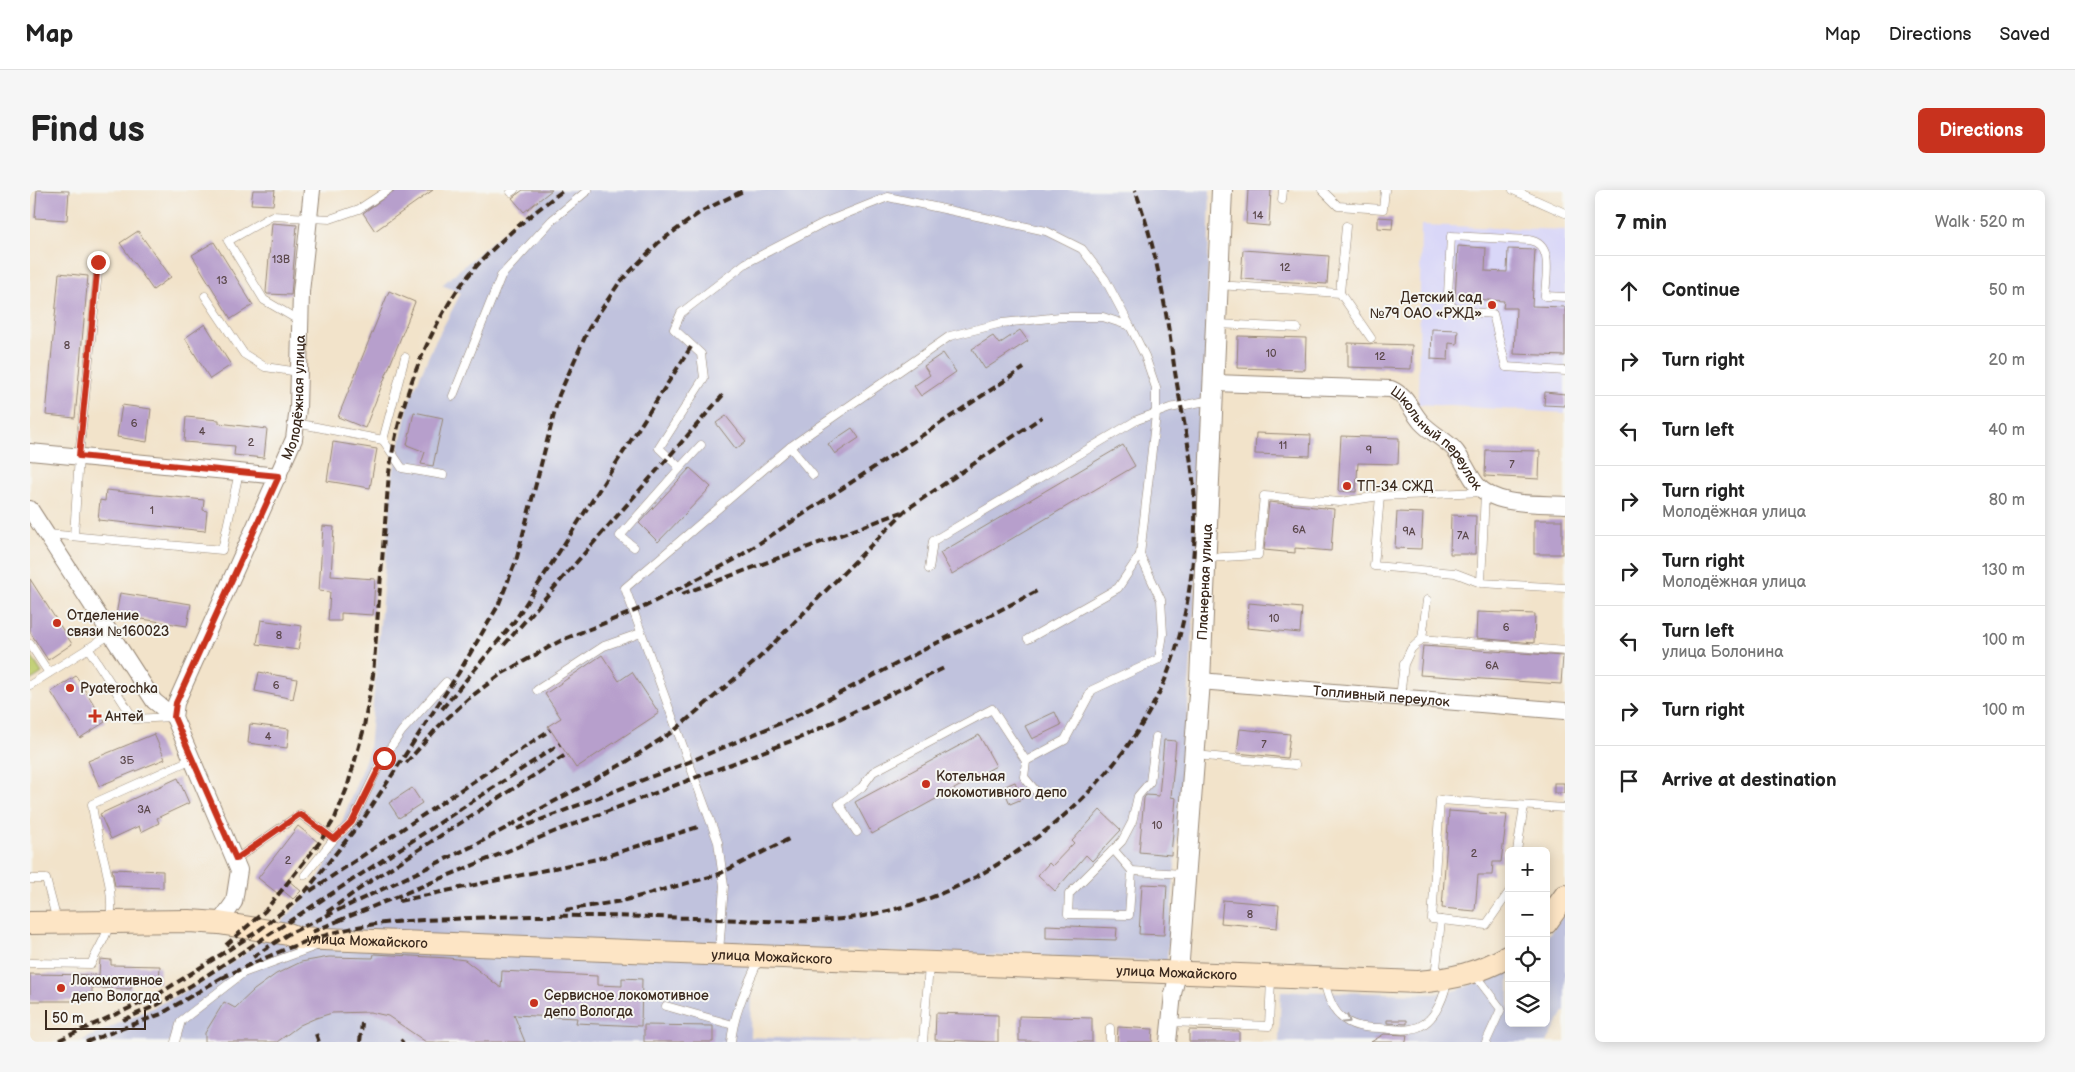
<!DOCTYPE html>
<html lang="en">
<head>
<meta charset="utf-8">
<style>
	:root { --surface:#fff; --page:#f6f6f6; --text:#222; --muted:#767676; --line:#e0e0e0; --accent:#c8321e }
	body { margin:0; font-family:"Balsamiq Sans",sans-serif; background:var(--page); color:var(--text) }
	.controls { position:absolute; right:15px; bottom:15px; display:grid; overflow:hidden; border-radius:8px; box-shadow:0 2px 12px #0003 }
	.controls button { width:45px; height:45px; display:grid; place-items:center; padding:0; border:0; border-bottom:1px solid var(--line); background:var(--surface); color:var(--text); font:25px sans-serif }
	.scale { position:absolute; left:15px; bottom:12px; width:101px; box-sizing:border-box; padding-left:5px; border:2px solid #3b2a1e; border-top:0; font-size:14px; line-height:18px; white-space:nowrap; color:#3b2a1e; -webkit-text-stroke:4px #f6f6f2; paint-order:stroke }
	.stop { position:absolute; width:15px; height:15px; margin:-11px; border:4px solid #c8321e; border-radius:50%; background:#fff }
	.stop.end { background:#c8321e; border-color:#fff; box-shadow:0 1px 5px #0008 }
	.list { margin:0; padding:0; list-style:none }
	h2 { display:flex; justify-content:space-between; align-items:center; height:65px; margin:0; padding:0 20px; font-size:21px }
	h2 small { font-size:16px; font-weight:400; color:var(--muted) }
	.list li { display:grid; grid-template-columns:32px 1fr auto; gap:15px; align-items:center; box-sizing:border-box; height:70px; padding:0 20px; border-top:1px solid var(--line) }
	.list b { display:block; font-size:19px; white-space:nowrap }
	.list p { margin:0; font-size:16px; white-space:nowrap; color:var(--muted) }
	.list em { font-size:16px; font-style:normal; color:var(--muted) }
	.icon { flex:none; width:28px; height:28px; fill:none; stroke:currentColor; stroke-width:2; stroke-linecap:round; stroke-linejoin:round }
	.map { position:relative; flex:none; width:1535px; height:852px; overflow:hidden; border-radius:8px }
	header { display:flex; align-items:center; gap:30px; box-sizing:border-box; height:70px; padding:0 25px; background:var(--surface); border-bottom:1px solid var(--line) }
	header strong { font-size:24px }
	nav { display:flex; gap:28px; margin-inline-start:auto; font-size:18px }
	.intro { display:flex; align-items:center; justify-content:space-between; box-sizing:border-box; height:120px; padding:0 30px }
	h1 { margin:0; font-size:35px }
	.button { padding:12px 22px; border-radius:8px; background:var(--accent); color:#fff; font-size:18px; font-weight:700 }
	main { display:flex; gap:30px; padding:0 30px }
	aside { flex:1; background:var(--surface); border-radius:8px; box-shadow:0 2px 12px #0003 }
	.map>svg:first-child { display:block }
</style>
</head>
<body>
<header>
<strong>Map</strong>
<nav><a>Map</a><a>Directions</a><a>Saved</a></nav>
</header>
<div class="intro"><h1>Find us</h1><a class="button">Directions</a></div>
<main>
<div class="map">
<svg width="1535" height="852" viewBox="0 0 1535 852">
	<rect width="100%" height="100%" fill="#f6f6f2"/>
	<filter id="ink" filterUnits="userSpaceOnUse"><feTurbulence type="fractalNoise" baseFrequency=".02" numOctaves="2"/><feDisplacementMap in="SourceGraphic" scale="10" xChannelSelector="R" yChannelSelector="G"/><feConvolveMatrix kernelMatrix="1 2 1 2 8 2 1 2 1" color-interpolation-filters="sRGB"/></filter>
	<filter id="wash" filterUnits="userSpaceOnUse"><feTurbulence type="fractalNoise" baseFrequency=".0096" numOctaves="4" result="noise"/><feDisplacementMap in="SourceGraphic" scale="20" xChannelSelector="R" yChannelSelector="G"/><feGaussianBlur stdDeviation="1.12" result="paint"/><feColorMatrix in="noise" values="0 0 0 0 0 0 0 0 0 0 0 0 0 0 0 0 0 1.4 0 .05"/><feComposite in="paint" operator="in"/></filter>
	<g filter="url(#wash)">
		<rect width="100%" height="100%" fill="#f2e3ca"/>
		<!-- built -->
		<path fill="#d9d7f8" d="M1391 35 1535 40V223L1388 214Z"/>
		<!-- industrial -->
		<g fill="#c0c2dd">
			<path d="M522 0H1180L1173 281 1157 530 1137 771 722 758 720 847 864 852H49L128 815 174 791 214 764 242 742 264 719 281 699 295 677 339 560 363 284 379 212 403 156 431 103 412 95Z"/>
			<path d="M1535 723V820L1517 852H1249L1251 801 1404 804 1428 800 1479 779V833H1516V748Z"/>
		</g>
		<!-- green -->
		<path fill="#bfce70" stroke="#7d7c47" d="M0 464 12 483 0 491Z"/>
		<g id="blocks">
			<!-- building -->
			<g fill="#b79fcc">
				<path d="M7 0 39 1 37 30 5 28Z"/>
				<path d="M223 0H245L243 15 221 14Z"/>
				<path d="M365 0H403L345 41 333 23Z"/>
				<path d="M493 0H522L494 22 482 8Z"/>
				<path d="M1218 0H1241L1239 36 1216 34Z"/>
				<path d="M1348 27 1363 28 1362 39 1348 38Z"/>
				<path d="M242 33 267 35 261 105 237 104 236 102Z"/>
				<path d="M108 41 141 87 123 100 90 53Z"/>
				<path d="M184 52 223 115 201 129 162 65Z"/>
				<path d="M1428 56 1456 58 1455 81 1477 82 1478 59 1505 60 1502 116 1535 117V166L1484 164 1486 118H1473L1474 111 1425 108Z"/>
				<path d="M1213 60 1299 66 1297 94 1211 89Z"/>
				<path d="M29 83 58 86 45 228 16 225Z"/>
				<path d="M359 101 385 112 335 238 308 227Z"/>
				<path d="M175 134 201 175 180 189 155 148Z"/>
				<path d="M1402 139 1428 140 1427 154 1419 153 1418 170 1401 169Z"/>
				<path d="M990 140 998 151 955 179 942 159 963 146 969 154Z"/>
				<path d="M1208 146 1276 148 1275 180 1207 178Z"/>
				<path d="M1318 153 1382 155 1381 179 1318 177Z"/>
				<path d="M913 163 926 182 891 206 884 196 900 185 894 176Z"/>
				<path d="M1515 202 1535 204V216L1514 215Z"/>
				<path d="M92 215 121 219 117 252 87 247Z"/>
				<path d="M384 222 413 228 403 276 391 274 395 262 377 255Z"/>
				<path d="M696 226 716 251 706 259 686 233Z"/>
				<path d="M156 227 189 230V233L237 239 234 268 204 265 205 256 154 252Z"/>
				<path d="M822 238 829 248 805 264 798 254Z"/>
				<path d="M1226 243 1281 245 1280 266 1225 264Z"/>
				<path d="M1311 246 1369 248 1368 274 1328 273 1326 302 1308 301Z"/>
				<path d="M303 252 347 259 340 298 297 291Z"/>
				<path d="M1093 255 1105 276 922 384 910 363Z"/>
				<path d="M1456 260 1510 261 1509 289 1455 286Z"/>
				<path d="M660 278 681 297 628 352 609 333Z"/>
				<path d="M76 300 174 310 173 320 177 321 175 341 68 330 70 310 75 311Z"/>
				<path d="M1239 312 1304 319 1301 361 1265 358V363L1234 360Z"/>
				<path d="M1367 322 1393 323 1391 359 1365 358Z"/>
				<path d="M1421 325 1446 326 1445 364H1420Z"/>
				<rect x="1504" y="330" width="28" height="34"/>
				<path d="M293 336 304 337 301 386 345 389 343 425 311 423V431H298L300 402 289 401Z"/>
				<path d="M0 389 42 454 18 470 0 442Z"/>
				<path d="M90 403 161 414 157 436 86 425Z"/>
				<path d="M1219 413 1272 418 1270 443 1217 438Z"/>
				<path d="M1447 422 1505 424 1504 453 1446 448Z"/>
				<path d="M231 430 272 436 268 460 227 454Z"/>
				<path d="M1393 456 1533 466 1531 494 1390 485Z"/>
				<path d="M572 465 589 491 602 482 629 523 546 578 518 536 531 528 515 504Z"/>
				<path d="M229 482 267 489 263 509 225 501Z"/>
				<path d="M46 486 75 532 50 548 21 502Z"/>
				<path d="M1025 522 1031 535 1002 549 995 536Z"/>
				<path d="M220 534 259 539 257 558 218 553Z"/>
				<path d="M1210 539 1260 544 1257 568 1207 563Z"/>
				<path d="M124 544 135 569 69 596 58 571Z"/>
				<path d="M949 545 966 576 842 644 825 612Z"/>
				<path d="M1134 550 1146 551 1141 607 1146 608 1141 665 1109 662 1114 608 1116 605 1129 606Z"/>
				<path d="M148 588 159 613 127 628 129 633 111 642 109 636 81 649 70 624Z"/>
				<path d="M985 592 992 609 980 614 973 597Z"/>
				<rect x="1524" y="593" width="10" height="10"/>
				<path d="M382 598 392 613 369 628 359 613Z"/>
				<path d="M1070 620 1091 640 1062 671 1056 665 1025 701 1008 685 1019 673 1022 676 1044 653 1042 651Z"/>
				<path d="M1419 621 1477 625 1471 672H1463L1462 685H1448L1445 721 1412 718Z"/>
				<path d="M268 636 288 652 258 690 271 701 263 709 251 699 247 703 228 688Z"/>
				<path d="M82 679 133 681V698L85 696Z"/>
				<path d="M1112 694 1137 695 1134 745 1109 744Z"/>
				<path d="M1193 710 1249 715 1247 738 1191 733Z"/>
				<path d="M1016 735 1087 738 1086 750 1016 748Z"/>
				<path d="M344 764 419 768 435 770 471 798 472 781 567 786V795L592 796V788L612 789 611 836 546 833 547 828 484 825 495 852H396L358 826 340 822 302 823 286 828 270 835 247 852H175V843L194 812 205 818 224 800 246 784 271 772 299 767 343 768Z"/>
				<path d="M70 769 81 770V775L130 776 129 793 101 792V799L62 798V811H0V784L69 785Z"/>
				<path d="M906 823 968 825V852L905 850Z"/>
				<path d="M989 826 1062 828V852L989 851Z"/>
				<path d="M1357 830H1377V834L1357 833Z"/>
				<path d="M614 835 683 836V852H614Z"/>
				<path d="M1088 837 1123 839 1122 852H1087Z"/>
				<path d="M1159 840 1209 841V852H1159Z"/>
				<path d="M1354 844 1377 845 1376 852H1341Z"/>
			</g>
		</g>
	</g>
	<g filter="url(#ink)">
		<use href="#blocks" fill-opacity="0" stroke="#968674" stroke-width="1"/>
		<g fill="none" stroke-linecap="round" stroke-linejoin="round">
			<defs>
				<g id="service">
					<path d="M1292 0 1308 16 1353 19 1355 0"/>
					<path d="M1483 0 1535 23"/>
					<path d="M481 2 484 0"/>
					<path d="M1252 10 1253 0"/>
					<path d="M1188 95 1310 103 1341 148"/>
					<path d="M1310 103 1316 36"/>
					<path d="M175 106 214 164 235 177 269 182"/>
					<path d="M1535 107 1515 106C1516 85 1524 54 1499 50L1421 46 1418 105 1421 116 1430 121 1463 124 1476 177 1535 181"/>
					<path d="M270 131 234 110 198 51 242 26 300 29 329 19 358 0"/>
					<path d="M1187 134 1267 138"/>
					<path d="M423 206 471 86 522 30 558 0"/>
					<path d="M266 233 353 250 375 167"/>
					<path d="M353 250 372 278 413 285"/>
					<path d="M671 255 650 278 629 258 674 188 671 164 644 139 651 123 716 73 793 33 858 7 1016 41 1052 59 1075 89 1100 136"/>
					<path d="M783 285 760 257 920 146 972 133 1030 127H1073L1100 136 1115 166 1126 198V224L1110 365 1131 410 1133 444 1129 469 1062 500 1035 550 996 571 962 519 843 582 832 597 809 614 827 642"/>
					<path d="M18 344 192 360 209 282"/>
					<path d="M44 346 49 266 69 72"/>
					<path d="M604 357 590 346 650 278"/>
					<path d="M1177 368 1228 365 1234 306 1310 312 1350 306"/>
					<path d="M899 379 903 351 1107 230 1140 218 1181 210"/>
					<path d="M1451 393 1425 383 1344 376 1350 306 1455 302 1451 393 1535 398"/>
					<path d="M998 449 1088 398 1110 365"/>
					<path d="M1392 449 1535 461"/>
					<path d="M0 454 19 483"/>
					<path d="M58 458 104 529 142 527"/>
					<path d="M0 495 81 444"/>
					<path d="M507 500 574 456 611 443"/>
					<path d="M1370 507 1374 474 1381 459 1392 449 1397 410"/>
					<path d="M1126 547 1120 592 1108 606 1102 632 1092 651 1039 704 1038 724 1099 725 1102 681 1154 684"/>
					<path d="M1166 565 1265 575"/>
					<path d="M996 571 994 587 1010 606"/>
					<path d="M304 649 322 632 353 568 372 541 416 492"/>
					<path d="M1083 659 1102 681"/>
					<path d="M1487 661 1494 616"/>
					<path d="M206 669 270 624 304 649 275 685"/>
					<path d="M0 689H16L27 731"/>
					<path d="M1479 702 1456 735 1402 729 1410 610 1535 618"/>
					<path d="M689 762 694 696 688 652 595 398 760 257"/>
					<path d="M0 773 61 774C67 761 78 745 80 731 86 692 66 653 62 614L162 569"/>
					<path d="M1445 785 1471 819 1456 852"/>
					<path d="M1405 788 1411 730"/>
					<path d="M1294 791C1297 803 1301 818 1310 826 1321 837 1336 838 1350 838 1360 839 1372 841 1381 839 1403 836 1413 810 1417 792"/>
					<path d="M636 816 703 835"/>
					<path d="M1140 832 1239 836 1241 789"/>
					<path d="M145 852 151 831 213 783 286 756"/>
					<path d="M701 852C704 822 717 796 729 769"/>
					<path d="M893 852 899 776"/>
					<path d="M1080 852V838"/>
				</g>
				<g id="minor">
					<path id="s1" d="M1184 193 1361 199C1377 206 1380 219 1391 232 1401 243 1414 249 1424 259 1433 269 1438 284 1447 295 1466 317 1508 313 1535 315"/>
					<path d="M0 262 249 286"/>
					<path d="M0 319 124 511 144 527"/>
					<path id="s2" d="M1170 491 1535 521"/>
					<path id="s3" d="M189 733 204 712 209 680 144 527 146 513 264 249 268 218 271 102 282 0"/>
					<path d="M1138 852 1143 804 1148 783"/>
				</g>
				<g id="tertiary">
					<path id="s4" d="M1148 783 1170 491 1192 0"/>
				</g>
				<g id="secondary">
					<path id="s5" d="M0 733 159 731 189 733 258 744 268 748 1388 792C1422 789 1449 783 1479 766"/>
					<path d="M1516 733 1535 706"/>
				</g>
			</defs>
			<!-- service casing -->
			<use href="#service" stroke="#968674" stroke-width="9"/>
			<!-- minor casing -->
			<use href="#minor" stroke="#968674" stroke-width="18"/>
			<!-- tertiary casing -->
			<use href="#tertiary" stroke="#968674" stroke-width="22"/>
			<!-- secondary casing -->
			<use href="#secondary" stroke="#968674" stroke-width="24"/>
			<!-- service -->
			<use href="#service" stroke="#fff" stroke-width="8"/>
			<!-- minor -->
			<use href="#minor" stroke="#fff" stroke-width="16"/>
			<!-- tertiary -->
			<use href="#tertiary" stroke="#fff" stroke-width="20"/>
			<!-- secondary -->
			<use href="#secondary" stroke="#fde5c5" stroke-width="22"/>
			<!-- rail -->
			<g stroke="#3b2a1e" stroke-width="4" stroke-dasharray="8 4" stroke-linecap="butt">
				<path d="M652 404 872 322"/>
				<path d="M474 455 693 205"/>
				<path d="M412 519 484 432 661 157"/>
				<path d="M376 573 409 536 438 509 471 484 532 450 612 418 704 370 994 178"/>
				<path d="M487 639 659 572 760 529 1009 400"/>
				<path d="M280 701 520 540"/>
				<path d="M369 711 567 669 668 637"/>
				<path d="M535 720 592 711 687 685 759 649"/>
				<path d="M297 722 342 690 537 564"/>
				<path d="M308 731 526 641 774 546 914 478"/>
				<path d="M282 742 315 728"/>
				<path d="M196 755 235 721 290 652 305 628 317 598 333 542 343 485 359 283C368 219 391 156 426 102 452 64 497 27 534 0"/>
				<path d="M223 767 258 744 445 655 596 572 645 540 728 469 876 320 1012 227"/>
				<path d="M192 788C233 768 277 748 323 738 356 731 389 730 423 729 504 724 583 726 664 728 718 730 774 735 828 727 900 715 953 688 1010 645 1059 608 1102 559 1129 503 1152 456 1164 388 1165 336 1167 285 1153 232 1145 182 1136 121 1127 58 1105 0"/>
				<path d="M93 830 127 815 162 795 530 554"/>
				<path d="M286 844 289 852"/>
				<path d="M29 850 124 807 228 741 271 707 334 628 428 484 468 416 486 371 529 205 559 138 589 93 628 53 672 21 715 0"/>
				<path d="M56 852 131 824 198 784"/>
				<path d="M330 852 332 833"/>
				<path d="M371 852 373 850"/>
			</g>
		</g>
		<!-- one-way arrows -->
		<defs><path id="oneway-chevron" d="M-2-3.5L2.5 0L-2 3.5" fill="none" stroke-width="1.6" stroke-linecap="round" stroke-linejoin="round" transform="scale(1.25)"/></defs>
		<use stroke="#a79f9a" href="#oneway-chevron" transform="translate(1317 830) rotate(32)"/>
	</g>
	<g fill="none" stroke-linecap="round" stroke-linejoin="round" filter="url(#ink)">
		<!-- route -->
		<path stroke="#c8321e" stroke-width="6" d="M68 72 49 266 249 286 146 513 144 527 206 669 270 624 304 649 322 632 354 568"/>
	</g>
	<!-- markers -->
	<g fill="#c8321e" stroke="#f6f6f2" stroke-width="2">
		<circle cx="1462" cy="115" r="5"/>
		<circle cx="1317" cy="296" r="5"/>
		<circle cx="27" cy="433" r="5"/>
		<circle cx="40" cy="498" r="5"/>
		<path d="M62.5 518.5h5v5h5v5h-5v5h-5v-5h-5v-5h5z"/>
		<circle cx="896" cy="594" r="5"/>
		<circle cx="31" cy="798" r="5"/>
		<circle cx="504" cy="813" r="5"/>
	</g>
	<g text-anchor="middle" stroke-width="4" stroke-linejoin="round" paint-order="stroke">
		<!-- number labels -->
		<g font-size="11" fill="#5a474a">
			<text x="1228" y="29">14</text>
			<text x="251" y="73">13В</text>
			<text x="1255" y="81">12</text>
			<text x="192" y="94">13</text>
			<text x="37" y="159">8</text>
			<text x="1241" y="167">10</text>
			<text x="1350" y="170">12</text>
			<text x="104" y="237">6</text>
			<text x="172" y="245">4</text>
			<text x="221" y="256">2</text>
			<text x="1253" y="259">11</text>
			<text x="1339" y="264">9</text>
			<text x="1482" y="278">7</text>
			<text x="122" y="324">1</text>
			<text x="1269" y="343">6А</text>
			<text x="1379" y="345">9А</text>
			<text x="1433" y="349">7А</text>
			<text x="1244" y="432">10</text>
			<text x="1476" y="441">6</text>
			<text x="249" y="449">8</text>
			<text x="1462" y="479">6А</text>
			<text x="246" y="499">6</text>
			<text x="238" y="550">4</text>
			<text x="1234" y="558">7</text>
			<text x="97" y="574">3Б</text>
			<text x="114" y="623">3А</text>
			<text x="1127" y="639">10</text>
			<text x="1444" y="667">2</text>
			<text x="258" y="674">2</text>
			<text x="1220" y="728">8</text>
		</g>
		<!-- poi labels -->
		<g font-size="14" fill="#3b2a1e" stroke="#f6f6f2" text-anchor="start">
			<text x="1452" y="112" text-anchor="end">Детский сад<tspan x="1452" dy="16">№79 ОАО «РЖД»</tspan></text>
			<text x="1327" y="301">ТП-34 СЖД</text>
			<text x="37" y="430">Отделение<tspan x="37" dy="16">связи №160023</tspan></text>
			<text x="50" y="503">Pyaterochka</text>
			<text x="75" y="531">Антей</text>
			<text x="906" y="591">Котельная<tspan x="906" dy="16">локомотивного депо</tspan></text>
			<text x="41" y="795">Локомотивное<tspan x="41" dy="16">депо Вологда</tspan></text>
			<text x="514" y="810">Сервисное локомотивное<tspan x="514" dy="16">депо Вологда</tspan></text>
		</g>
		<!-- street labels -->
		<g font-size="14" fill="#3b2a1e" stroke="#f6f6f2">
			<text dy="5" stroke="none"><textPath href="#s3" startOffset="569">Молодёжная улица</textPath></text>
			<text dy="5" stroke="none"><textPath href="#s1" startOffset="245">Школьный переулок</textPath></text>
			<text dy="5" stroke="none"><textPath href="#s4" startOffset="392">Планерная улица</textPath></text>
			<text dy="5" stroke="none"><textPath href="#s2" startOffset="182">Топливный переулок</textPath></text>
			<text dy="5" stroke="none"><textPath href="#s5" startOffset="339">улица Можайского</textPath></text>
			<text dy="5" stroke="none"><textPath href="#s5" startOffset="744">улица Можайского</textPath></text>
			<text dy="5" stroke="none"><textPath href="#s5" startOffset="1149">улица Можайского</textPath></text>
		</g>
	</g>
</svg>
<div class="controls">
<button>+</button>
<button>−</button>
<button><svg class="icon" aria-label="locate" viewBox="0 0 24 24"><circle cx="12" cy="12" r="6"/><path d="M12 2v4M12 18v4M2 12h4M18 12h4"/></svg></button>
<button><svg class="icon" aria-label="layers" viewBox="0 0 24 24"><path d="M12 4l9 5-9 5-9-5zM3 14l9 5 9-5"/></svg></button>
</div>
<div class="scale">50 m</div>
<div class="stop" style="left:354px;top:568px"></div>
<div class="stop end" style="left:68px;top:72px"></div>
</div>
<aside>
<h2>7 min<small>Walk · 520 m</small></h2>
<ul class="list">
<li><svg class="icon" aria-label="ahead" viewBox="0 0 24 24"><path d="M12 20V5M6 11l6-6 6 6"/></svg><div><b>Continue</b></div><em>50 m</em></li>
<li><svg class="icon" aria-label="right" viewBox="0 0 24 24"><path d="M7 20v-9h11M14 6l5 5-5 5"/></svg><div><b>Turn right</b></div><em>20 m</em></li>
<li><svg class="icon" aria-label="left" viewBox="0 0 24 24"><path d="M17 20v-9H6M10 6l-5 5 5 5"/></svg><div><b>Turn left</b></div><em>40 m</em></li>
<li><svg class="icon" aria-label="right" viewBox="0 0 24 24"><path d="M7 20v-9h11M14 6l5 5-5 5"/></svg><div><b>Turn right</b><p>Молодёжная улица</p></div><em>80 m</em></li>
<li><svg class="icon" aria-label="right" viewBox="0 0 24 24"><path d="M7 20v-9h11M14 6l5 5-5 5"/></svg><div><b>Turn right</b><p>Молодёжная улица</p></div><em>130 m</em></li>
<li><svg class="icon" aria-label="left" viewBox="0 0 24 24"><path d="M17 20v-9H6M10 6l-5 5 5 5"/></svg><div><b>Turn left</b><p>улица Болонина</p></div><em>100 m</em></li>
<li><svg class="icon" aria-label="right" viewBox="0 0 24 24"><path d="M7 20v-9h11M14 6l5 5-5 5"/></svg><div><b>Turn right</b></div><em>100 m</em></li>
<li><svg class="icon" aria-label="arrive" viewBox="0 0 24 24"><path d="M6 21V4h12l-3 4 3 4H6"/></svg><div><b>Arrive at destination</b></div></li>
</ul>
</aside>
</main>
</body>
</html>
